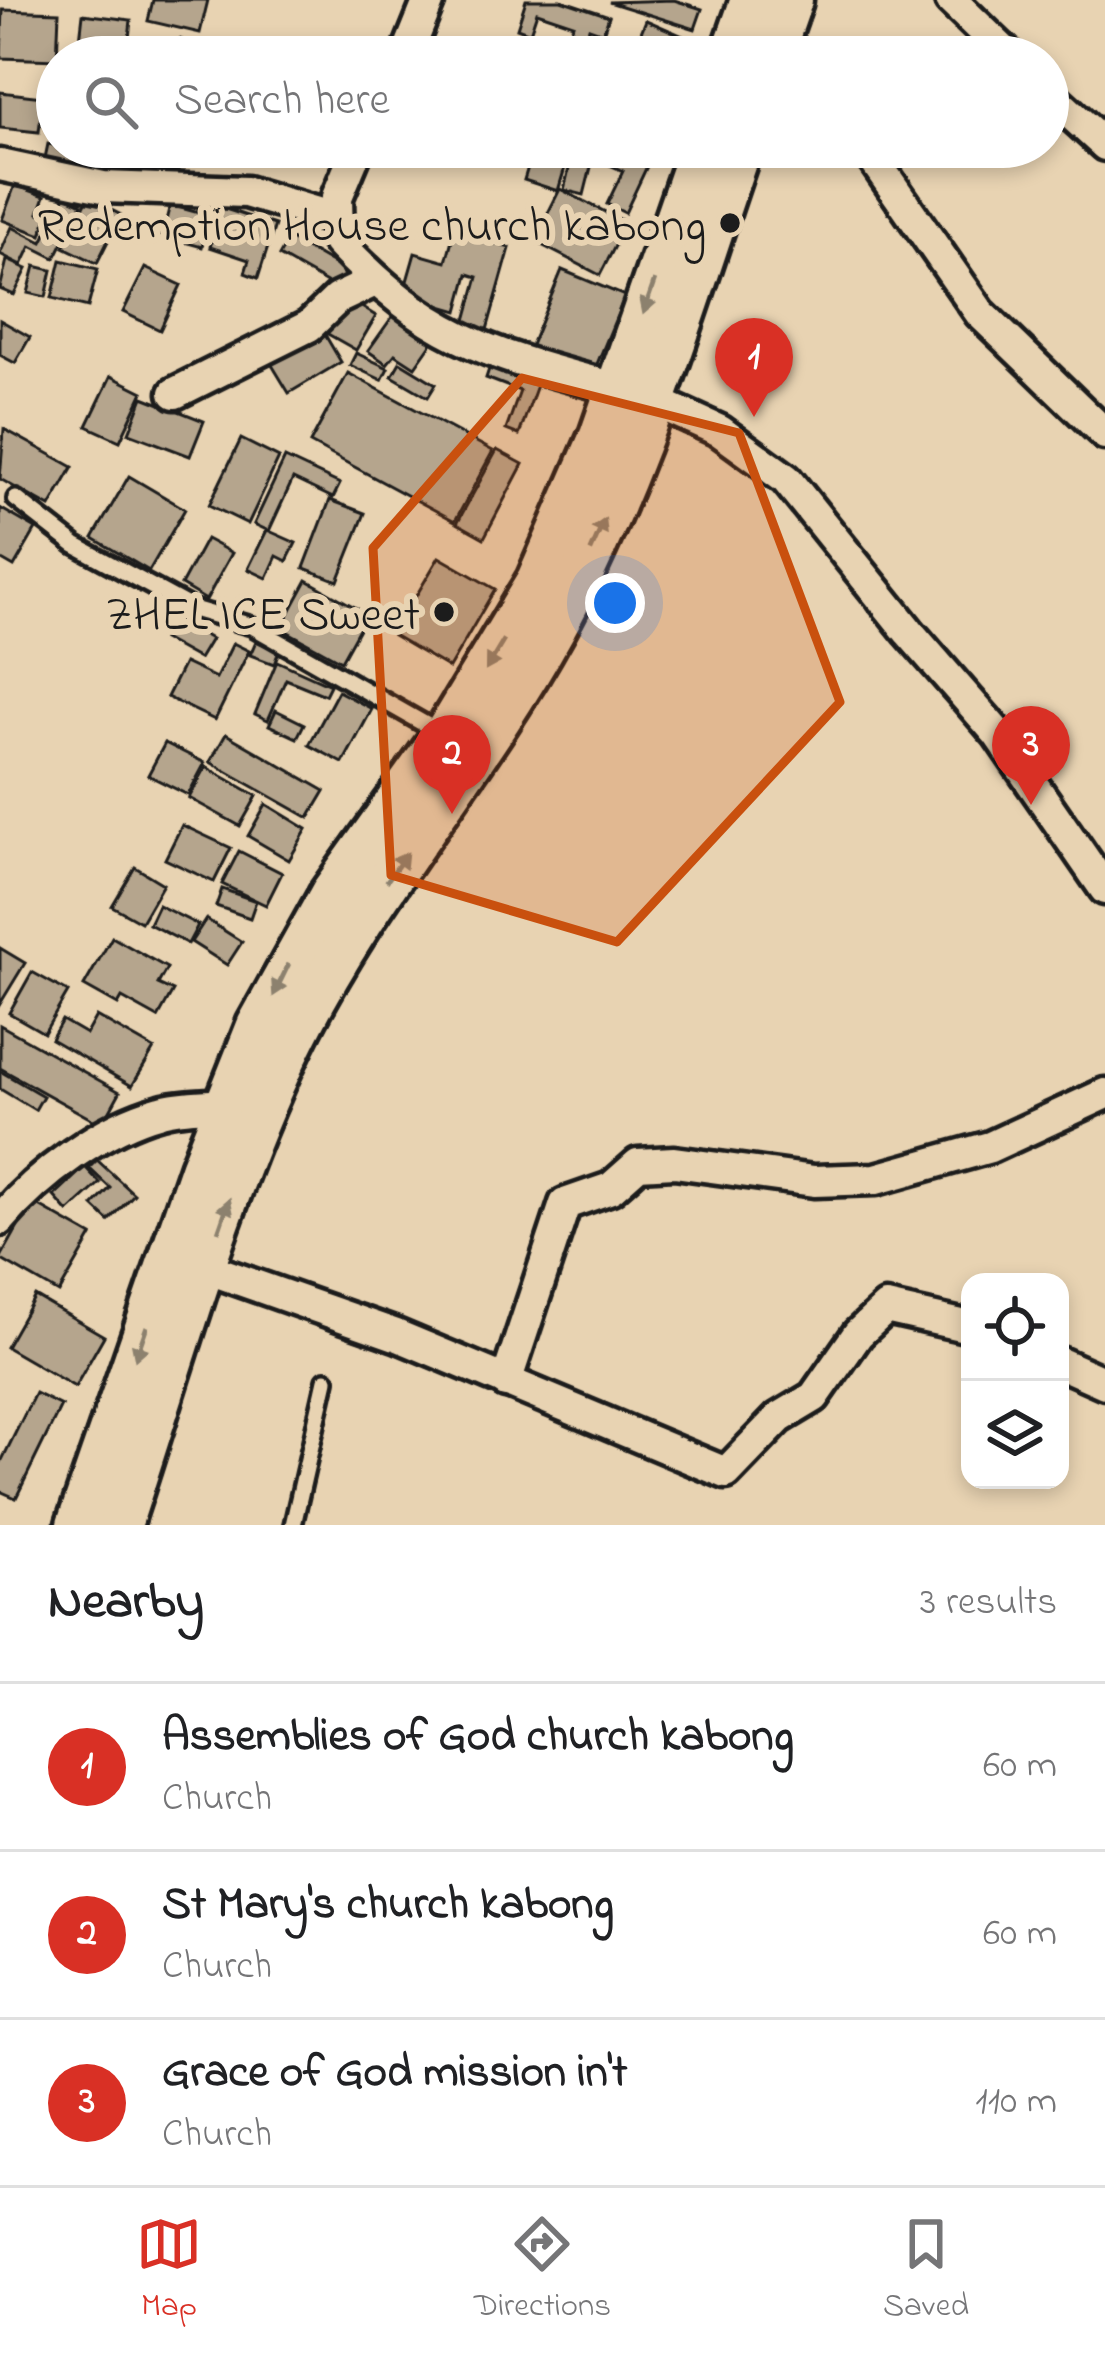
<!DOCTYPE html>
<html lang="en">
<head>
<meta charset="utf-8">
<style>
	:root { --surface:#fff; --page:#f6f6f6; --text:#202124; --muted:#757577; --line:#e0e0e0; --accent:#d93025 }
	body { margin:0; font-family:"Indie Flower",sans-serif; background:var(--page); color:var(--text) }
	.controls { position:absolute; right:36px; bottom:36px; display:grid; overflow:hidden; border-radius:24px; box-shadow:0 6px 18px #0003 }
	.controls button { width:108px; height:108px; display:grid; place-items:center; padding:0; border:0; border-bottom:3px solid var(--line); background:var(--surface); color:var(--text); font:60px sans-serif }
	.you { position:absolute; left:615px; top:603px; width:42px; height:42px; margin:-30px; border:9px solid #fff; border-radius:50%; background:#1a73e8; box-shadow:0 0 0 18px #1a73e833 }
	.badge { display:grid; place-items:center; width:78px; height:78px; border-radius:50%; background:var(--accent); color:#fff; font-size:39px; font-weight:700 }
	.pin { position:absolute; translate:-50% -99px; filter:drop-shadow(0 3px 6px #0008) }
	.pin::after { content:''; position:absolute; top:63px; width:42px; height:36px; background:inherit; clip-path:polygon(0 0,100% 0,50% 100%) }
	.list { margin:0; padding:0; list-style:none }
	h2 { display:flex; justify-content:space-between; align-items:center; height:156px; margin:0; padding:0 48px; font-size:51px }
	h2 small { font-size:39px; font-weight:400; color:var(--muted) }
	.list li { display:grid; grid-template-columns:78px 1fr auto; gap:36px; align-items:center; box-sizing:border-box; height:168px; padding:0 48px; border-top:3px solid var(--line) }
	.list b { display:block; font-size:45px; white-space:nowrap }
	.list p { margin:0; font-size:39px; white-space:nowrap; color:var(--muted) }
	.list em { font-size:39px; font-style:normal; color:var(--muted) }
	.icon { flex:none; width:66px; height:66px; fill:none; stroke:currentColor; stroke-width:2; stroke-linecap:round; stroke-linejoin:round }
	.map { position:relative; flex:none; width:1105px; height:1525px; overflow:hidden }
	.search { position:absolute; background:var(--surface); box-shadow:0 6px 18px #0003; left:36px; right:36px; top:36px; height:132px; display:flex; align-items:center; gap:30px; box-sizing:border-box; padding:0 42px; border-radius:66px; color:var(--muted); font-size:45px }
	.sheet { height:660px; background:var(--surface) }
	nav { display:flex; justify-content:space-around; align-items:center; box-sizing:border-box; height:168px; border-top:3px solid var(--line); background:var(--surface); font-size:33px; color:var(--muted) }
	nav a { display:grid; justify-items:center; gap:6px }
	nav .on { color:var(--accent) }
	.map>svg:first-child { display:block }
</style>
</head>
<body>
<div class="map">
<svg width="1105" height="1525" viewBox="0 0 1105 1525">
	<rect width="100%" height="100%" fill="#e8d3b2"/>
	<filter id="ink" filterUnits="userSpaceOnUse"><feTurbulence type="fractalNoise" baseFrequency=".00833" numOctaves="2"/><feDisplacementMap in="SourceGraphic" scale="24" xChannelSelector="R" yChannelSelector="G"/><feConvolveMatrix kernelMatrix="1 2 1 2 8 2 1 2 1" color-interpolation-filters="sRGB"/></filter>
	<g filter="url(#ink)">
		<!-- building -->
		<g fill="#b5a58d" stroke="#1c1c1c" stroke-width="3">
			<path d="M153 0H208L200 33 148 21Z"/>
			<path d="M526 0H561L609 16 603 33 589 28 580 57H538L545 39 566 46 573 24 537 12 530 33 517 28Z"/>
			<path d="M674 0 702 9 695 29 609 2Z"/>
			<path d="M3 10 59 12 57 60 1 58Z"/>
			<path d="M83 14 131 20 127 57H78Z"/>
			<path d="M646 20 683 36 675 57H631Z"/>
			<path d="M592 32 609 40 602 57H581Z"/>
			<path d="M180 39 206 51 203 57H171Z"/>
			<path d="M0 92 43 97 39 132 0 128Z"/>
			<path d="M48 144 112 156 114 147H130L124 179 44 163Z"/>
			<path d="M534 147H571L558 191 524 180Z"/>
			<path d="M574 147H596L584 195 564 190Z"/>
			<path d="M599 147H618L649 162 625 213 607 204 623 171 594 158Z"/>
			<path d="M15 185 45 196 39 213 48 216 41 235 2 220Z"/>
			<path d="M560 189 627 223 600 275 534 241Z"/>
			<path d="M65 196 82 204 55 258 31 246 22 265 0 254 12 227 42 242Z"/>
			<path d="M88 198 121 215 97 263 64 247Z"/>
			<path d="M170 205 210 216 202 247 162 236Z"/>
			<path d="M222 208 275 225 258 278 245 273 249 260 210 247Z"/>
			<path d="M454 232 510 248 485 337 463 331 478 277 468 274 458 311 403 295 415 253 446 262Z"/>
			<path d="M289 238 349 273 339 290 279 256Z"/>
			<path d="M7 260 27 269 14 295 0 289Z"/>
			<path d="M61 260 98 269 88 307 52 298Z"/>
			<path d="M35 266 52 270 46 297 28 293Z"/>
			<path d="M145 268 181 285 160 330 123 312Z"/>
			<path d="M562 270 625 296 592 376 529 350Z"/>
			<path d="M347 298 376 316 356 350 326 333Z"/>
			<path d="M397 310 436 337 415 367 395 354 387 364 368 351Z"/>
			<path d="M0 320 30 337 15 363 0 355Z"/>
			<path d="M321 328 341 362 289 393 269 360Z"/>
			<path d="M356 353 388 368 382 380 350 365Z"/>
			<path d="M492 360 540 377 519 435 506 430 520 391 486 378Z"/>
			<path d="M400 362 436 384 428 397 392 376Z"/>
			<path d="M348 373 493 451 455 521 310 443Z"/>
			<path d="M111 376 143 392 120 441 87 426Z"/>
			<path d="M143 397 204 421 190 456 129 433Z"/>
			<path d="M4 429 73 467 50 507 0 479Z"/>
			<path d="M241 439 279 458 248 524 209 505Z"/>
			<path d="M497 450 523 464 484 538 457 523Z"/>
			<path d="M285 458 340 484 333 498 293 479 269 531 254 524Z"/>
			<path d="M129 476 185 509 149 571 93 538Z"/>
			<path d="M330 500 365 513 338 581 304 568Z"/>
			<path d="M0 508 36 529 14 567 0 559Z"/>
			<path d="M267 530 296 543 287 561 277 556 267 578 248 569Z"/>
			<path d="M206 539 232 553 206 600 181 585Z"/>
			<path d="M439 557 495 589 449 668 393 635Z"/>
			<path d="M307 580 367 614 341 661 281 628Z"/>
			<path d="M175 618 211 639 199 659 163 639Z"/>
			<path d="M256 641 279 651 274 664 250 655Z"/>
			<path d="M233 643 249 651 215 720 167 697 184 663 216 678Z"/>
			<path d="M277 661 330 685 325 695 286 679 268 720 255 714Z"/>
			<path d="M338 691 372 709 343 763 309 745Z"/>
			<path d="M276 710 304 724 297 738 269 725Z"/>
			<path d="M226 734 325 791 309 818 210 762Z"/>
			<path d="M165 743 205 763 188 795 148 775Z"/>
			<path d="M206 767 257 796 240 826 189 798Z"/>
			<path d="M266 804 307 829 289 860 248 836Z"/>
			<path d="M182 825 231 848 214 882 165 859Z"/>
			<path d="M239 851 282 873 266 905 222 884Z"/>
			<path d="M135 867 163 884 141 922 112 906Z"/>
			<path d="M222 889 256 901 250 918 216 906Z"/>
			<path d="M158 905 198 925 188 944 149 924Z"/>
			<path d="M206 919 242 942 227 965 191 942Z"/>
			<path d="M112 937 167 968 158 984 173 991 158 1018 122 998 118 1005 84 986Z"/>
			<path d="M0 948 25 963 0 1004Z"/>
			<path d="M32 972 68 992 44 1033 9 1013Z"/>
			<path d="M96 1016 154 1049 132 1086 51 1039 62 1020 86 1034Z"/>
			<path d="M0 1025 120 1092 102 1125 0 1068Z"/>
			<path d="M0 1071 43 1096 35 1110 0 1089Z"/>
			<path d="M97 1160 134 1194 109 1221 93 1206 110 1188 89 1168Z"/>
			<path d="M85 1167 100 1183 68 1212 54 1196Z"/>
			<path d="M32 1202 92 1236 59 1293 0 1259Z"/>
			<path d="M35 1296 104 1336 75 1387 6 1347Z"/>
			<path d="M35 1393 61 1406 16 1498 0 1491V1464Z"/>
		</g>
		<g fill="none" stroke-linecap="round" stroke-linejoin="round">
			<defs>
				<g id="lane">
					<path d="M16 499 75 545 193 609 252 626 442 734"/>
					<path d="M293 1525 326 1380"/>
				</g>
				<g id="street">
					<path d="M951 0 1010 57"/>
					<path d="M406 57 429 0"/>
					<path d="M1048 93 1105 145"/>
					<path d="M358 147 337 197 338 242C431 341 490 354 618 389"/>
					<path d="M865 147 980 313 1105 434"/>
					<path d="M0 165 103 187 246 192 337 219"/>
					<path d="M175 393 309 326 337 299 375 281"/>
					<path d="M652 400 720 431 786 479 909 632 998 734 1105 889"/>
					<path d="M0 1220C39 1174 102 1127 161 1111 181 1105 205 1106 226 1104"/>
					<path d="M206 1268 396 1335 726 1473 779 1418 814 1397 858 1334 886 1308 970 1327"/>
					<path d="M1060 1363 1105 1383"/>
					<path d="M506 1382 565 1204 611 1188 638 1164 674 1162 814 1181 876 1179 990 1147 1105 1094"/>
				</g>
				<g id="secondary">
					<path d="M732 57 752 0"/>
					<path d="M771 57 791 0"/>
					<path d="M78 1525 201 1169 258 1026 332 893 445 735 538 581 601 436 701 147"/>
					<path d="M120 1525C173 1365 218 1197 291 1045 362 897 474 774 553 630 636 479 684 309 740 147"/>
				</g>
			</defs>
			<!-- lane casing -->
			<use href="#lane" stroke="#1c1c1c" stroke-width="24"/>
			<!-- street casing -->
			<use href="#street" stroke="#1c1c1c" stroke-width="39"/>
			<!-- secondary casing -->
			<use href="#secondary" stroke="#1c1c1c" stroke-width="51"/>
			<!-- lane -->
			<use href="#lane" stroke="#e8d3b2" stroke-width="15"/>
			<!-- street -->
			<use href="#street" stroke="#e8d3b2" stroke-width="30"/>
			<!-- secondary -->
			<use href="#secondary" stroke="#e8d3b2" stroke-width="42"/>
		</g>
		<!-- one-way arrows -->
		<defs><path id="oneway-solid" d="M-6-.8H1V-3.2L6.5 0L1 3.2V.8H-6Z" transform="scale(3)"/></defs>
		<g fill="#8c816e">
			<use href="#oneway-solid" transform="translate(649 297) rotate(109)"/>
			<use href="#oneway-solid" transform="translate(598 535) rotate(-66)"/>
			<use href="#oneway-solid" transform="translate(495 655) rotate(121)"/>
			<use href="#oneway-solid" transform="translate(397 867) rotate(-54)"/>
			<use href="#oneway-solid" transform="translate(281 980) rotate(116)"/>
			<use href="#oneway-solid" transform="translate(224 1215) rotate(-71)"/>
			<use href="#oneway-solid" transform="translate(141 1343) rotate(109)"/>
		</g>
	</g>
	<!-- marked area -->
	<path fill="#c9500e" fill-opacity="0.2" stroke="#c9500e" stroke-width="9" stroke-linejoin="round" d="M522 378 739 433 840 702 617 942 391 875 373 548Z"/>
	<!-- markers -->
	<g fill="#1c1c1c" stroke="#e8d3b2" stroke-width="4.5">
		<circle cx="730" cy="223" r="12"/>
		<circle cx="444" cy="612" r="12"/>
	</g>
	<g text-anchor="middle" stroke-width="12" stroke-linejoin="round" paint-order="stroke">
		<!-- poi labels -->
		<g font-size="48" fill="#1c1c1c" stroke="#e8d3b2" text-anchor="end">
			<text x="706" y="240">Redemption House church kabong</text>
			<text x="420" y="629">ZHEL ICE Sweet</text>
		</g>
	</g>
</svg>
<div class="controls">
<button><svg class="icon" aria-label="locate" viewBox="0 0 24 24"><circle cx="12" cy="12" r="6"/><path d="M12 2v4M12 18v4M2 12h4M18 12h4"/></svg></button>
<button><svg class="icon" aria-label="layers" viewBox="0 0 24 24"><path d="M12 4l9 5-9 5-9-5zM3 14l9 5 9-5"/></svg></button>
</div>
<div class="you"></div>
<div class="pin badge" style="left:754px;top:417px">1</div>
<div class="pin badge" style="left:452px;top:814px">2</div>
<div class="pin badge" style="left:1031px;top:805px">3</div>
<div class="search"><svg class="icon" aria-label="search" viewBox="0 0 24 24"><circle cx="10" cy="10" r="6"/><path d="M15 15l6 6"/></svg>Search here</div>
</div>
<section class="sheet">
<h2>Nearby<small>3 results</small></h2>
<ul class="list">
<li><span class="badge">1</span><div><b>Assemblies of God church kabong</b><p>Church</p></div><em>60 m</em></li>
<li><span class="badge">2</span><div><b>St Mary's church kabong</b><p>Church</p></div><em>60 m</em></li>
<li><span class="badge">3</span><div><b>Grace of God mission in't</b><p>Church</p></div><em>110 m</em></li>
</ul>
</section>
<nav>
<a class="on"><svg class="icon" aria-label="map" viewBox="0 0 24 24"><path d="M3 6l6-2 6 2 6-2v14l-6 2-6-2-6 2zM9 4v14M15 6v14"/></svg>Map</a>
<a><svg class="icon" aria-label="directions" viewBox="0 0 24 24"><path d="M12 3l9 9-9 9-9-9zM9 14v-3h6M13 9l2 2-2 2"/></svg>Directions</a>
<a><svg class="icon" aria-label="saved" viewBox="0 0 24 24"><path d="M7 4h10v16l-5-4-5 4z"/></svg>Saved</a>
</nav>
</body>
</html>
